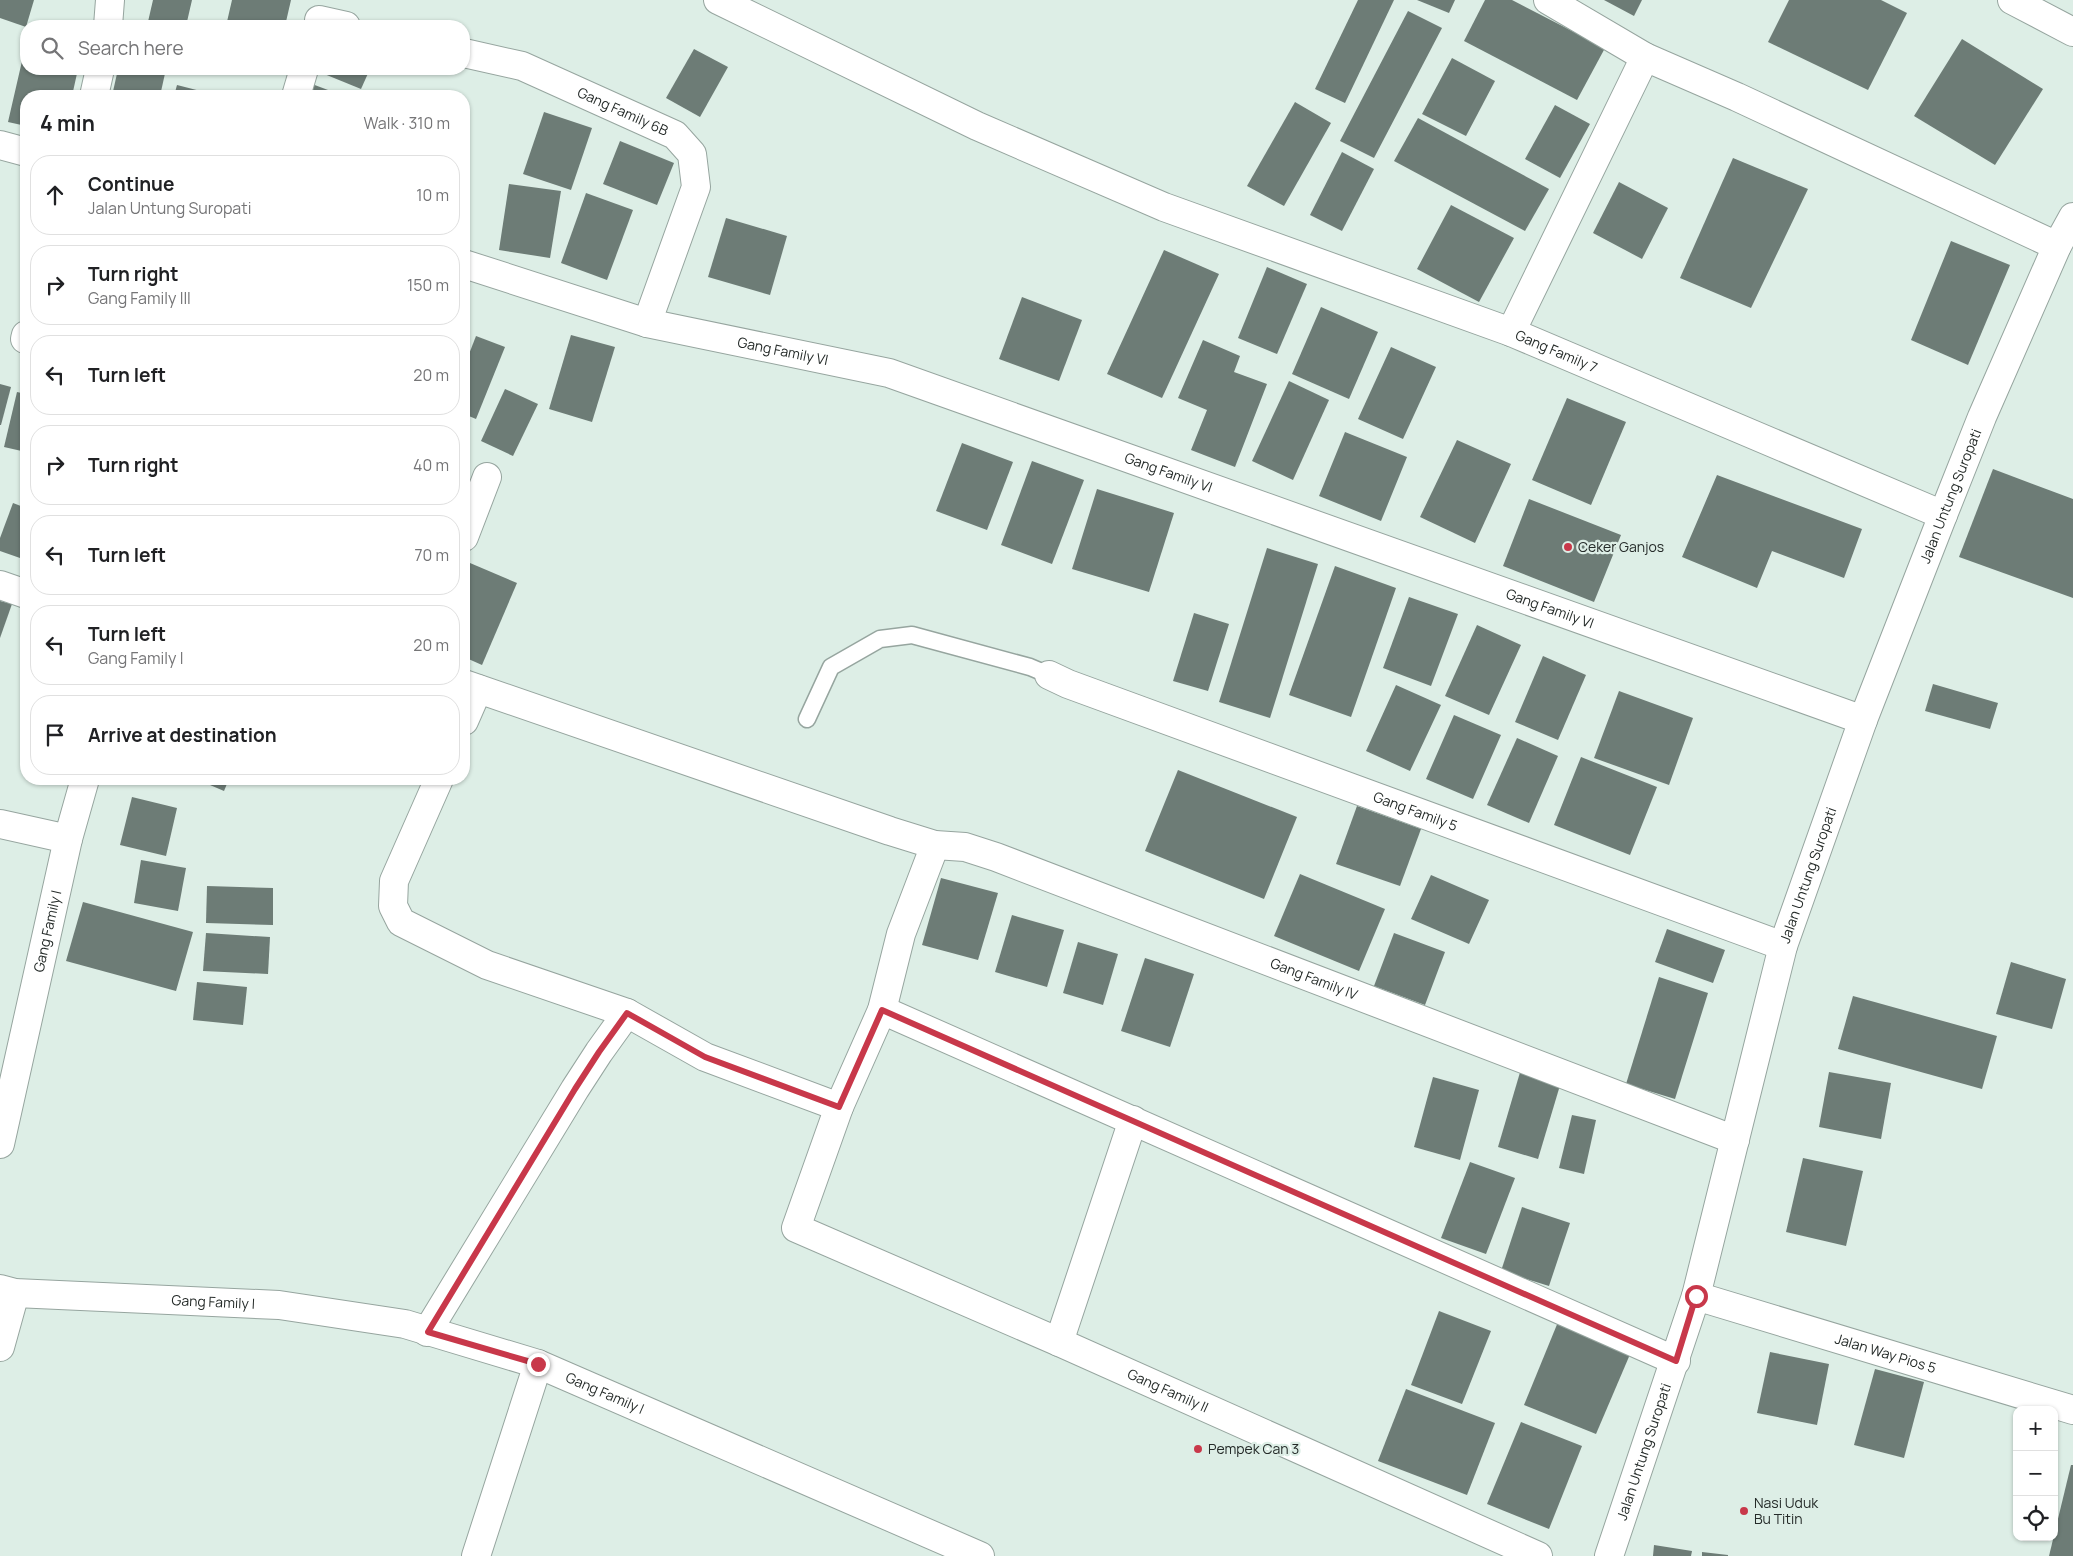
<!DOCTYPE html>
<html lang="en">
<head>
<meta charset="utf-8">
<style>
	:root { --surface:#fff; --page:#f6f6f6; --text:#202124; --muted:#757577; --line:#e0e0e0 }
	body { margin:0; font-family:Manrope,sans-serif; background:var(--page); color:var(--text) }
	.controls { position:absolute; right:15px; bottom:15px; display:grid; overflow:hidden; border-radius:10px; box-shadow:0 1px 4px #0004 }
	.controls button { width:45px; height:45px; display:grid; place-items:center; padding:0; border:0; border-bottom:1px solid var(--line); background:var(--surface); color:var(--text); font:25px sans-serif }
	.stop { position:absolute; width:15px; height:15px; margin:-11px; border:4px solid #c8384a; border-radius:50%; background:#fff }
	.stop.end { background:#c8384a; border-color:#fff; box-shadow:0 1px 5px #0008 }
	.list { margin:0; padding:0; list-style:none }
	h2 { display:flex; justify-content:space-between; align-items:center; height:65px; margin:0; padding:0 20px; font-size:21px }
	h2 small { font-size:16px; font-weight:400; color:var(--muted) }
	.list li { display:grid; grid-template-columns:32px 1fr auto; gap:15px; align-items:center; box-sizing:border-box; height:80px; margin:0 10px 10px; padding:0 10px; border:1px solid var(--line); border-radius:20px }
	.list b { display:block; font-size:19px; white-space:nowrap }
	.list p { margin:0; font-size:16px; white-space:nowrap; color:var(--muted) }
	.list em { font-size:16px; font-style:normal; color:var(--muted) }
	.icon { flex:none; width:28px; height:28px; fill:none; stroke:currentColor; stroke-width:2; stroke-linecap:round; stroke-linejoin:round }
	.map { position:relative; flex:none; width:2073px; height:1556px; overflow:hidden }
	.search { position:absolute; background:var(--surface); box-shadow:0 1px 4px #0004; left:20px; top:20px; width:450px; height:55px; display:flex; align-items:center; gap:12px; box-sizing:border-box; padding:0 18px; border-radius:20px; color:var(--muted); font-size:19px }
	.panel { position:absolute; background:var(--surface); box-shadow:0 1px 4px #0004; left:20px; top:90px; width:450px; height:695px; border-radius:20px }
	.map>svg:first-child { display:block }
</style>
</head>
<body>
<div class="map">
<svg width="2073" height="1556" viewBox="0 0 2073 1556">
	<rect width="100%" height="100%" fill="#ddeee6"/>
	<!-- building -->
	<g fill="#6d7c76">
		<path d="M0 0H34L26 27 0 18Z"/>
		<path d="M153 0H192L186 26H147Z"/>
		<path d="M232 0H291L285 26H226Z"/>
		<path d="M1358 0H1394L1345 103 1315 89Z"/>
		<path d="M1417 0H1455L1449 13Z"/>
		<path d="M1485 0H1512L1605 48 1577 100 1464 41Z"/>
		<path d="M1604 0H1642L1634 16Z"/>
		<path d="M1789 0H1881L1907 13 1868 90 1768 42Z"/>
		<path d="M1408 11 1442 28 1374 158 1340 141Z"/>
		<path d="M1962 39 2043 89 1995 165 1914 116Z"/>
		<path d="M25 48 26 69H78L72 96H26V126L8 122Z"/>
		<path d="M694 49 728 67 700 117 666 98Z"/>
		<path d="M1452 58 1495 81 1466 136 1422 114Z"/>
		<path d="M118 69H166L160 96H112Z"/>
		<path d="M312 69H370L361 89Z"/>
		<path d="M312 84 344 96H307Z"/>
		<path d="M177 85 220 96H174Z"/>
		<path d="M1295 102 1331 123 1284 206 1247 186Z"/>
		<path d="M1555 105 1590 124 1560 178 1525 159Z"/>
		<path d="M544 112 592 128 571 190 523 174Z"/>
		<path d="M1418 118 1549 189 1525 231 1394 161Z"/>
		<path d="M620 141 674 163 657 205 603 184Z"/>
		<path d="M1342 152 1374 169 1342 231 1310 215Z"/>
		<path d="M1733 158 1808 189 1751 308 1680 278Z"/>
		<path d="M1619 182 1668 208 1642 259 1593 233Z"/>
		<path d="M509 184 561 191 550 258 499 250Z"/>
		<path d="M586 193 633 210 607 280 561 263Z"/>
		<path d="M1451 205 1514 238 1479 302 1417 269Z"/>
		<path d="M726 218 787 236 770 295 708 277Z"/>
		<path d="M1951 241 2010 265 1968 365 1911 340Z"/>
		<path d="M1164 250 1219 274 1162 398 1107 374Z"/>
		<path d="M1267 267 1307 284 1277 354 1238 338Z"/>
		<path d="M1022 297 1082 320 1059 381 999 359Z"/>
		<path d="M1321 307 1378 332 1349 399 1292 374Z"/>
		<path d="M571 335 615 347 592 422 549 409Z"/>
		<path d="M476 336 505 347 476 419 464 414V367Z"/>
		<path d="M1203 340 1240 356 1234 372 1267 384 1235 467 1191 450 1207 410 1178 398Z"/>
		<path d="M1391 347 1436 367 1403 439 1358 419Z"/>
		<path d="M1289 381 1329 400 1293 480 1252 461Z"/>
		<path d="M0 384 11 387 1 425H0Z"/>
		<path d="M505 389 538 404 513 456 481 441Z"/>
		<path d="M17 392 26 394V452L4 447Z"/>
		<path d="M1567 398 1626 422 1591 505 1532 480Z"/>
		<path d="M1345 432 1407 457 1381 521 1319 496Z"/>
		<path d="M1457 440 1511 464 1475 543 1420 517Z"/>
		<path d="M962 443 1013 462 987 530 936 511Z"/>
		<path d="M1032 461 1084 480 1052 564 1001 545Z"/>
		<path d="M1993 469 2073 499V598L1959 557Z"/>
		<path d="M1717 475 1862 529 1844 578 1772 551 1757 588 1682 557Z"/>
		<path d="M1097 489 1174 513 1149 592 1072 569Z"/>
		<path d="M1529 499 1621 535 1594 602 1503 566Z"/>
		<path d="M13 503 26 508V542L20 558 0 551V538Z"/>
		<path d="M1267 548 1318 564 1270 718 1219 702Z"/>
		<path d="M470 563 517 583 482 665 464 657V578Z"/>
		<path d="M1335 566 1396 588 1351 717 1289 695Z"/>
		<path d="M1409 597 1458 614 1431 686 1383 668Z"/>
		<path d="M0 601 12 604 0 638Z"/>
		<path d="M1194 613 1229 624 1208 691 1173 681Z"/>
		<path d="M1477 625 1521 645 1489 715 1445 696Z"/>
		<path d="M1543 656 1586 675 1558 740 1515 722Z"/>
		<path d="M1933 684 1998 703 1990 729 1925 711Z"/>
		<path d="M1396 685 1441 705 1410 771 1366 751Z"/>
		<path d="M1619 691 1693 718 1669 785 1594 758Z"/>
		<path d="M1454 715 1501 735 1473 799 1426 779Z"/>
		<path d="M1517 738 1558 756 1529 823 1487 805Z"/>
		<path d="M1581 757 1657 787 1630 855 1554 825Z"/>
		<path d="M1178 770 1297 817 1264 899 1145 851Z"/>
		<path d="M196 779H229L224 791Z"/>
		<path d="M132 797 177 808 166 856 120 845Z"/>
		<path d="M1357 806 1421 829 1400 886 1336 864Z"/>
		<path d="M141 860 186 868 178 911 134 903Z"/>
		<path d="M1300 874 1385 909 1359 971 1274 936Z"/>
		<path d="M1431 875 1489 900 1469 944 1411 919Z"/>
		<path d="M941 878 998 893 978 960 922 945Z"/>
		<path d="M207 886 273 888V925L206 923Z"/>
		<path d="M83 902 193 932 176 991 66 961Z"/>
		<path d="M1012 915 1064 930 1047 987 995 972Z"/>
		<path d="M1667 929 1725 950 1713 983 1655 962Z"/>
		<path d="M206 933 270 937 268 974 203 971Z"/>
		<path d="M1394 933 1445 952 1425 1005 1374 986Z"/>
		<path d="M1078 942 1118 954 1103 1005 1063 993Z"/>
		<path d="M1145 958 1194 974 1170 1047 1121 1031Z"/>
		<path d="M2011 962 2066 979 2052 1029 1996 1014Z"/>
		<path d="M1659 977 1708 993 1675 1099 1626 1084Z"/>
		<path d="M197 982 247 987 243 1025 193 1020Z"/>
		<path d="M1853 996 1997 1036 1982 1089 1838 1049Z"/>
		<path d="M1521 1069 1561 1082 1538 1159 1498 1147Z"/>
		<path d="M1829 1072 1891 1083 1881 1139 1819 1127Z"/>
		<path d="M1433 1077 1479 1090 1460 1160 1414 1147Z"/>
		<path d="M1572 1115 1596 1120 1584 1174 1559 1168Z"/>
		<path d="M1803 1158 1863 1171 1846 1246 1786 1232Z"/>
		<path d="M1470 1162 1515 1178 1486 1254 1441 1238Z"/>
		<path d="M1522 1207 1570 1223 1549 1286 1501 1271Z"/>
		<path d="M1439 1311 1491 1331 1462 1404 1411 1385Z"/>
		<path d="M1558 1322 1631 1352 1596 1434 1524 1405Z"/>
		<path d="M1770 1352 1829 1364 1817 1425 1757 1413Z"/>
		<path d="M1875 1369 1924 1382 1904 1458 1854 1445Z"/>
		<path d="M1406 1389 1495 1423 1467 1495 1378 1461Z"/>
		<path d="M1521 1422 1582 1446 1549 1529 1487 1504Z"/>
		<path d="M2071 1465H2073V1556H2049Z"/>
		<path d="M1654 1545 1692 1551 1691 1556H1653Z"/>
		<path d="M1702 1552 1728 1555V1556H1702Z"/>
	</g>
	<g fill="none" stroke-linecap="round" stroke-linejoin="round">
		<defs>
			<path id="service" d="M807 719 831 667 880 639 912 635 1030 667 1049 675"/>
			<g id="minor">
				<path id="s1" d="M718 0 977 126 1164 207 1511 332 1943 515"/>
				<path d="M1548 0 1645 57"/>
				<path d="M2012 0 2073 32"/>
				<path d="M319 20 346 26"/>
				<path d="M108 26 110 0"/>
				<path id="s2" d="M464 53 522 66 675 135 692 154 696 187 647 323"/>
				<path d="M94 96 100 69"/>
				<path d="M296 96 304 69"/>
				<path d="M0 145 26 152"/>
				<path id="s3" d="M464 264 647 323 889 373 1863 720"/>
				<path d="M1511 332 1645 57 1737 97 2057 246"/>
				<path d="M25 339 26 335"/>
				<path d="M464 537 487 477"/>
				<path d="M0 585 26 594"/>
				<path id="s4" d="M1049 675 1068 684 1783 946"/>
				<path id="s5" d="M464 684 890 831 935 845 965 847 996 857 1735 1140"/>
				<path d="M464 721 478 689"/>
				<path d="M439 779 394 881 393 906 401 922 487 965 627 1013"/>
				<path d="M0 824 68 839"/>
				<path id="s6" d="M935 845 901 934 882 1010 839 1107 796 1228 1059 1342 1538 1556"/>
				<path d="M882 1010 1676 1361"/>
				<path id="s7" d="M0 1144 68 839 85 779"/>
				<path id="s8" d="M0 1289 15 1293 279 1305 405 1324 538 1364 980 1556"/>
				<path id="s9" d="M1696 1296 2073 1410"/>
				<path d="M427 1332 575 1089 599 1052 627 1013 705 1057 839 1107"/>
				<path d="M1059 1342 1133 1120"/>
				<path d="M0 1347 15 1293"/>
				<path d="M476 1556 538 1364"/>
			</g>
			<g id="secondary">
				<path id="s10" d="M1609 1556 1696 1296 1783 946 1863 720 1943 515 1982 417 2057 246 2073 217"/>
			</g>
		</defs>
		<!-- service casing -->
		<use href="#service" stroke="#96a59f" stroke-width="19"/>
		<!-- minor casing -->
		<use href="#minor" stroke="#96a59f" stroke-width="30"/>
		<!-- secondary casing -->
		<use href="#secondary" stroke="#96a59f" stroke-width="30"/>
		<!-- service -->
		<use href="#service" stroke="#fff" stroke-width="16"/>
		<!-- minor -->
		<use href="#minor" stroke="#fff" stroke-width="28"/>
		<!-- secondary -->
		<use href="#secondary" stroke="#fff" stroke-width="28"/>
	</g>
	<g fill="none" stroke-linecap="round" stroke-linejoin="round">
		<!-- route -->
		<path stroke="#c8384a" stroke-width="6" d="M538 1364 428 1332 575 1089 599 1052 627 1013 705 1057 839 1107 882 1010 1676 1361 1696 1296"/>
	</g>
	<!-- markers -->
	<g fill="#c8384a" stroke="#ddeee6" stroke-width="2">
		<circle cx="1568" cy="547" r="5"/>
		<circle cx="1198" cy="1449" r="5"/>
		<circle cx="1744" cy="1511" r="5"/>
	</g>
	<g text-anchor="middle" stroke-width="4.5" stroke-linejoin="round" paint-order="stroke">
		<!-- street labels -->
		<g font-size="14" fill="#252b29" stroke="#ddeee6">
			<text dy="5" stroke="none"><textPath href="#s2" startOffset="170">Gang Family 6B</textPath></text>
			<text dy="5" stroke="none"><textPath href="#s3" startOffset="331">Gang Family VI</textPath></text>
			<text dy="5" stroke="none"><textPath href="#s1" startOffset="910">Gang Family 7</textPath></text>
			<text dy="5" stroke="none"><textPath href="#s3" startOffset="736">Gang Family VI</textPath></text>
			<text dy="5" stroke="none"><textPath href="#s10" startOffset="1115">Jalan Untung Suropati</textPath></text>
			<text dy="5" stroke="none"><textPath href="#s3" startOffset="1141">Gang Family VI</textPath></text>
			<text dy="5" stroke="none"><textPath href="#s4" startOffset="391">Gang Family 5</textPath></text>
			<text dy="5" stroke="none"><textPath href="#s10" startOffset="710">Jalan Untung Suropati</textPath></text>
			<text dy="5" stroke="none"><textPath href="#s7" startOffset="218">Gang Family I</textPath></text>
			<text dy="5" stroke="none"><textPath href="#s5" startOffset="901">Gang Family IV</textPath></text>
			<text dy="5" stroke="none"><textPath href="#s8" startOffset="214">Gang Family I</textPath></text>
			<text dy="5" stroke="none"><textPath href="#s9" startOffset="198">Jalan Way Pios 5</textPath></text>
			<text dy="5" stroke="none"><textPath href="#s6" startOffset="814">Gang Family II</textPath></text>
			<text dy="5" stroke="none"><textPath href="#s8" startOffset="619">Gang Family I</textPath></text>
			<text dy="5" stroke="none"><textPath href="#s10" startOffset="110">Jalan Untung Suropati</textPath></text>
		</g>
		<!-- poi labels -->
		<g font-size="14" fill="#252b29" stroke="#ddeee6" text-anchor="start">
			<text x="1578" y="552">Ceker Ganjos</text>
			<text x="1208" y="1454">Pempek Can 3</text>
			<text x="1754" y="1508">Nasi Uduk<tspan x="1754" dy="16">Bu Titin</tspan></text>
		</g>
	</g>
</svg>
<div class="controls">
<button>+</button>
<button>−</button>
<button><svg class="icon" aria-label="locate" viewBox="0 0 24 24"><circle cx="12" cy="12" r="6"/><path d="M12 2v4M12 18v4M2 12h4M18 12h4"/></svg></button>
</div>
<div class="stop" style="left:1696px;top:1296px"></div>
<div class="stop end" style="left:538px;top:1364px"></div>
<div class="search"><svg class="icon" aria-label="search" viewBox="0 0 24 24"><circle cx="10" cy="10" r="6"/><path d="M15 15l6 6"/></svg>Search here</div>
<section class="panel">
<h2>4 min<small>Walk · 310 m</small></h2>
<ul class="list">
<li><svg class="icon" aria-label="ahead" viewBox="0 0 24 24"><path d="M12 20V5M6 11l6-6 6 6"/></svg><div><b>Continue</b><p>Jalan Untung Suropati</p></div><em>10 m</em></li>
<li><svg class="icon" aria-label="right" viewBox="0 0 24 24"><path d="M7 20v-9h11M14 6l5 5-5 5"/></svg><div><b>Turn right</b><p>Gang Family III</p></div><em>150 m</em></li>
<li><svg class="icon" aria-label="left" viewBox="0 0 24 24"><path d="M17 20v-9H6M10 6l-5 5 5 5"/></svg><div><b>Turn left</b></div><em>20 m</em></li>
<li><svg class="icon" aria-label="right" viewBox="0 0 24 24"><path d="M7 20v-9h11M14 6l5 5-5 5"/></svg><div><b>Turn right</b></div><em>40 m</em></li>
<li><svg class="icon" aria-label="left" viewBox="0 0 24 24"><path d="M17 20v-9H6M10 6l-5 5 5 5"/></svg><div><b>Turn left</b></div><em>70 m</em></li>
<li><svg class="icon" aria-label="left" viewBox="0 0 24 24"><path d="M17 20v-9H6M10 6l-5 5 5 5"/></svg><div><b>Turn left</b><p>Gang Family I</p></div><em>20 m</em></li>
<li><svg class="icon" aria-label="arrive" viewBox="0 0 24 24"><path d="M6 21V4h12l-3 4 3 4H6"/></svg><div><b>Arrive at destination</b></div></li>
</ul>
</section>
</div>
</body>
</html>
